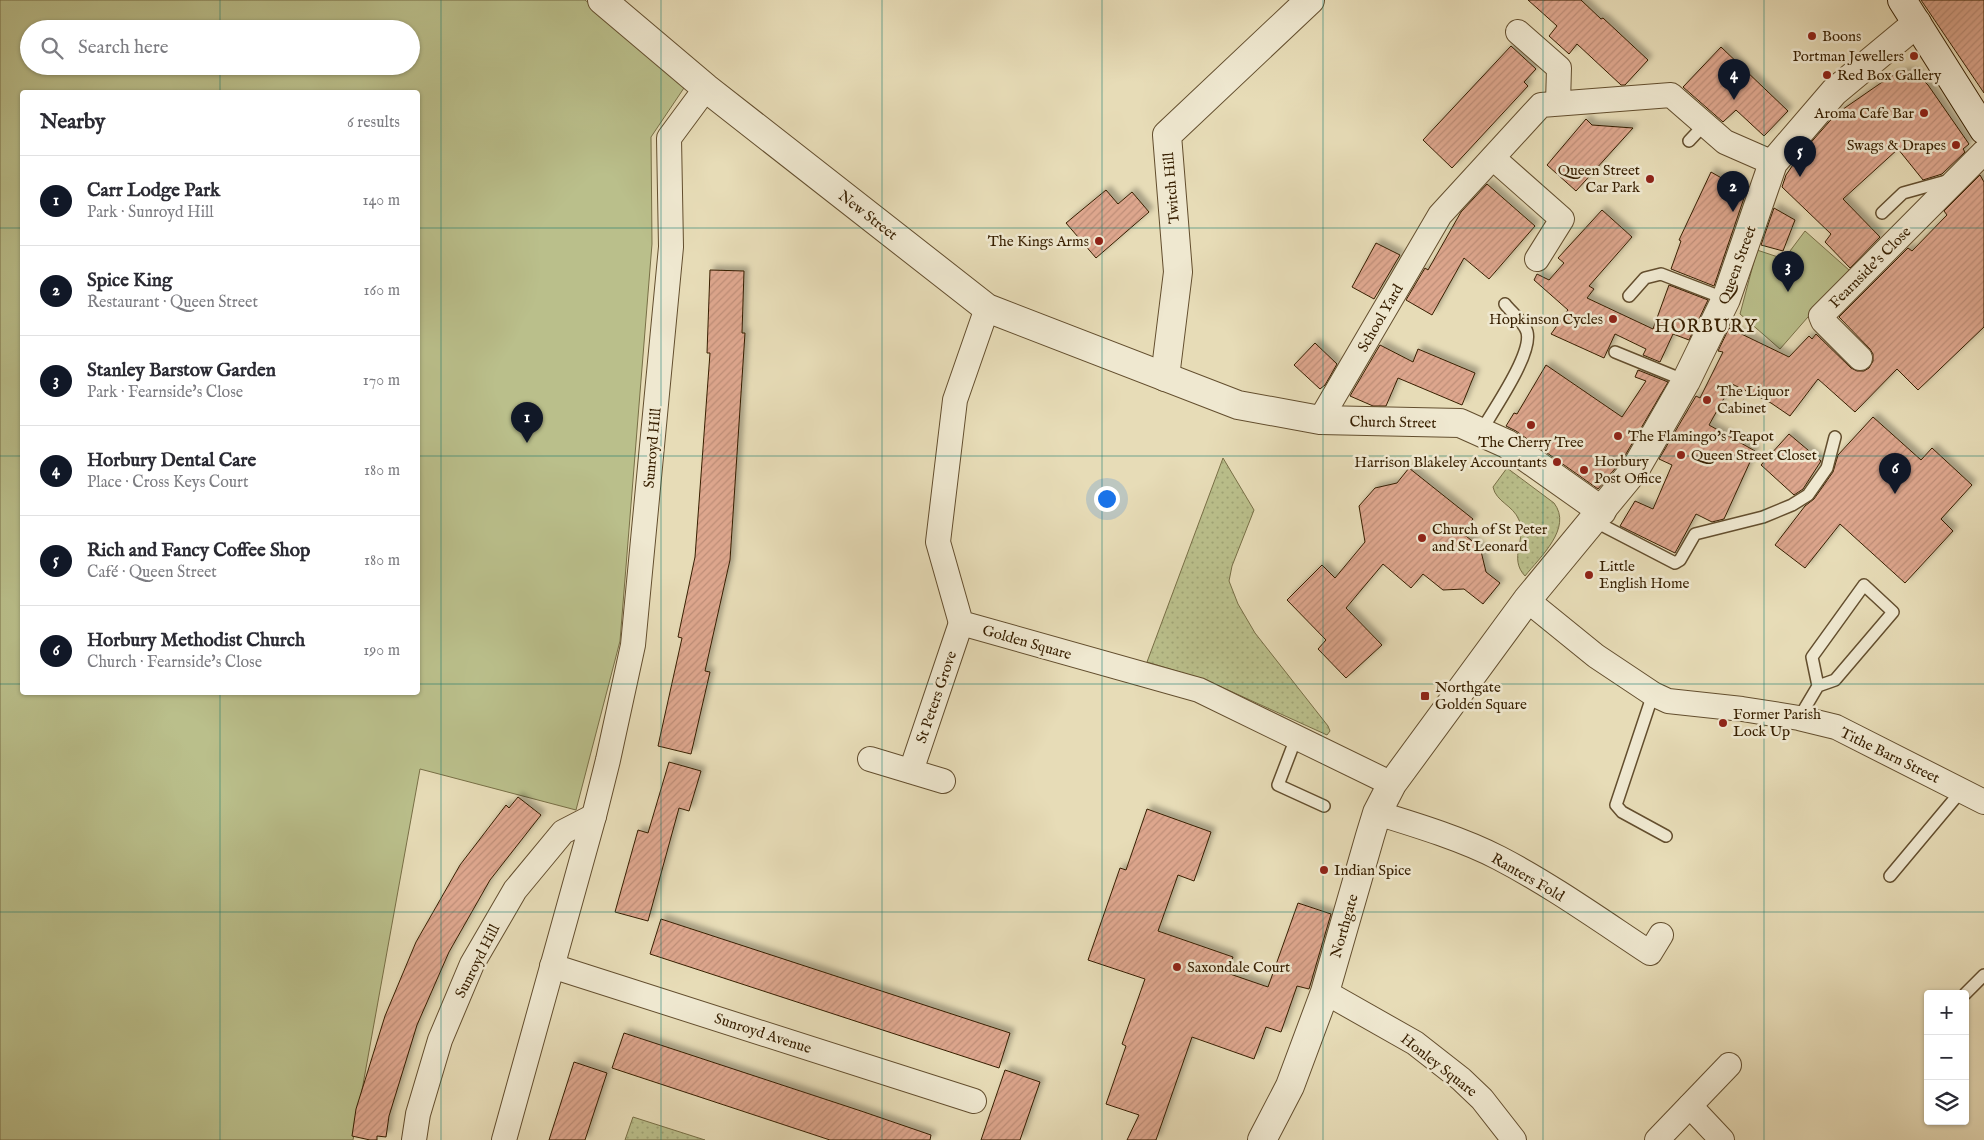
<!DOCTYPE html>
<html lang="en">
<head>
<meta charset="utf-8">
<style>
	:root { --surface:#fff; --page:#f2f2f3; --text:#2b2b33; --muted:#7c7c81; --line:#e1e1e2; --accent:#111827 }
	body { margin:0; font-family:"IM FELL English",serif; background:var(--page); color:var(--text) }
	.controls { position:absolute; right:15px; bottom:15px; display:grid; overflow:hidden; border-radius:5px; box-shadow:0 1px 4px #0004 }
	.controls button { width:45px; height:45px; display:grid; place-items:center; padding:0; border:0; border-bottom:1px solid var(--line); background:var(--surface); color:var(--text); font:25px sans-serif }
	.you { position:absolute; left:1106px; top:498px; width:18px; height:18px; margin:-12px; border:4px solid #fff; border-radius:50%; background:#1a73e8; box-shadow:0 0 0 8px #1a73e833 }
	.badge { display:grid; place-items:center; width:32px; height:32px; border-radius:50%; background:var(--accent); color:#fff; font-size:16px; font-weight:700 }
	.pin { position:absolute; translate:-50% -41px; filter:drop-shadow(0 1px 2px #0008) }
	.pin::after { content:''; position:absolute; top:26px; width:18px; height:15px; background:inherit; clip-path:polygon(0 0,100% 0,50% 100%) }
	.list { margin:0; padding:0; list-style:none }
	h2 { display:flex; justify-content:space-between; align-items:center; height:65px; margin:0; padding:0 20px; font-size:21px }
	h2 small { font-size:16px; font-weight:400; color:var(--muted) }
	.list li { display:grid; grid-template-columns:32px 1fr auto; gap:15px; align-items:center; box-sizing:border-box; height:90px; padding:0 20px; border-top:1px solid var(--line) }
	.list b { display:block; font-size:19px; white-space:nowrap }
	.list p { margin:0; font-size:16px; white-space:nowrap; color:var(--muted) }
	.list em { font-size:16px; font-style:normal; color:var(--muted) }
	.icon { flex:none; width:28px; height:28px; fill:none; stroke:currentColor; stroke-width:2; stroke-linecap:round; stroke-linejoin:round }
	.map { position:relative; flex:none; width:1984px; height:1140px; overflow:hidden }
	.search { position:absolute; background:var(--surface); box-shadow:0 1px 4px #0004; left:20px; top:20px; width:400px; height:55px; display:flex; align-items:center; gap:12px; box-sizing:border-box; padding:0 18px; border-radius:28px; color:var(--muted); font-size:19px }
	.panel { position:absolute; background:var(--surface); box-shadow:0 1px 4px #0004; left:20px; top:90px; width:400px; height:605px; border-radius:5px }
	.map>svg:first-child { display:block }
</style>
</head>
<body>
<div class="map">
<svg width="1984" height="1140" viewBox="0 0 1984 1140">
	<defs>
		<pattern id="grass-dots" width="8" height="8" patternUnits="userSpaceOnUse" patternTransform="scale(1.25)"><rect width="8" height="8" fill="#babf8b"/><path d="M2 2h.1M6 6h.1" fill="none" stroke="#a0a476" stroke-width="1.8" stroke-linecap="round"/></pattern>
		<pattern id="building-hatch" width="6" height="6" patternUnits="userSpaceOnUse" patternTransform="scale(1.25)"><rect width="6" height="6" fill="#dda68d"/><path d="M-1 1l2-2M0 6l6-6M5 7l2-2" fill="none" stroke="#be8e78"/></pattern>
		<filter id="shadow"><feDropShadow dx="4.5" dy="-4.5" stdDeviation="2.5" flood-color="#0004"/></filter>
	</defs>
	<rect width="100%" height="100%" fill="#e7dcb7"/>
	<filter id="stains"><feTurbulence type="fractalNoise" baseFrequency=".004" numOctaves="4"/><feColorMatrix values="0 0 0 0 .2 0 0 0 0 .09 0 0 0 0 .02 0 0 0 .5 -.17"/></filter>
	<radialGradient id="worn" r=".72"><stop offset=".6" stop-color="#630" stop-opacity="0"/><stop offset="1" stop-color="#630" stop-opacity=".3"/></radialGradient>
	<!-- grass -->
	<g fill="url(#grass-dots)" stroke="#786f46">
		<path d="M1223 458 1254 510 1232 566 1229 581 1238 604 1255 633 1328 726 1330 731 1327 735 1206 680 1147 662Z"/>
		<path d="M1507 468 1554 503C1573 528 1540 557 1525 576 1508 558 1527 539 1519 520 1513 505 1496 502 1493 487Z"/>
		<path d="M633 1117 705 1140H625Z"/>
	</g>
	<!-- park -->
	<g fill="#babf8b" stroke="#786f46" fill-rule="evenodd">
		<path d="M0 0H585L688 82 651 137 652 244 620 641 576 810 420 769 353 1140H0ZM29 29H411V66H29ZM22 92H418V692H22Z"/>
		<path d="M1805 231 1849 270 1780 349 1740 314 1757 250 1784 259Z"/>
	</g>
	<!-- building -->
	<g fill="url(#building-hatch)" stroke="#371f01" filter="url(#shadow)">
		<path d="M1528 0H1581L1601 19 1603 18 1648 60 1625 85H1621L1577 44 1569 54 1549 36 1557 26Z"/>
		<path d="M1921 0H1984V93Z"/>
		<path d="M1511 46 1536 69 1524 82 1528 86 1452 168 1423 140Z"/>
		<path d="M1721 47 1788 111 1764 136 1736 110 1723 122 1683 87Z"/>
		<path d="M1907 72 1917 74 1928 85 1969 144 1963 149 1965 152 1942 174 1923 180 1898 149 1843 199 1880 237 1850 268 1825 242 1831 234 1782 187 1786 175 1799 156 1836 114 1891 76Z"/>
		<path d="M1586 119 1592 125 1633 128 1576 191 1547 165Z"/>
		<path d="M1711 172 1746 192 1714 286 1671 269 1681 241 1679 240Z"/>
		<path d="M1980 175 1984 182V327L1918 390 1897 369 1855 412 1818 379 1790 416 1771 403 1732 384 1709 425 1755 451 1724 519 1712 522 1696 514 1675 553 1620 526 1635 501 1653 509 1672 465 1659 459 1696 396 1700 398 1723 352 1718 351 1729 328 1789 357 1809 336 1812 339 1816 334 1851 368 1857 371H1864L1869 368 1873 361V354L1870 349 1839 317 1908 248 1912 251 1947 215 1944 211Z"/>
		<path d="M1487 184 1535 226 1489 279 1464 258 1432 315 1406 300 1425 268 1428 270 1461 212Z"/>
		<path d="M1106 190 1118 204 1132 192 1149 212 1096 258 1066 223Z"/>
		<path d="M1774 208 1795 220 1783 251 1761 245Z"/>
		<path d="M1602 210 1632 237 1589 286 1594 289 1587 298 1653 329 1669 285 1708 300 1689 340 1673 334 1660 362 1643 355 1646 349 1615 334 1604 358 1551 334 1568 310 1534 280 1537 274 1549 280 1564 263 1558 258Z"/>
		<path d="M1376 243 1400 255 1374 299 1352 287Z"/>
		<path d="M710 270 744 271 742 333H745L730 560 705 671 710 672 691 754 658 746 682 638 678 637 695 557 710 353H707Z"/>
		<path d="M1315 343 1337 364 1325 385 1320 389 1294 365Z"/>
		<path d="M1380 345 1413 362 1418 349 1475 373 1462 405 1398 378 1386 406H1373L1350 396Z"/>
		<path d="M1546 365 1622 417 1646 381 1635 377 1638 370 1668 382 1623 459 1598 489 1516 431 1506 426 1514 413 1517 414Z"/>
		<path d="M1873 417 1921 460 1932 448 1972 485 1941 519 1953 531 1905 583 1840 524 1805 568 1775 545 1805 506 1814 499 1833 472 1838 455Z"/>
		<path d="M1789 434 1821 461 1803 489 1794 495 1761 465Z"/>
		<path d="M1409 468 1473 519 1462 533 1480 547 1486 572 1500 583 1483 604 1464 589 1443 590 1423 574 1411 588 1383 564 1346 608 1382 645 1346 678 1318 649 1326 640 1287 600 1322 565 1335 578 1365 542 1359 506 1375 488 1397 483Z"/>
		<path d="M669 762 701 771 689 811 679 808 648 921 615 912 638 830 648 833Z"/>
		<path d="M518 797 541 815 490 880 449 952 417 1025 389 1116 386 1137 377 1136V1140H370L352 1136 356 1109 385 1016 416 942 460 865 506 805 509 808Z"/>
		<path d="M1147 809 1211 832 1194 881 1178 875 1158 931 1233 957 1227 973 1268 987 1298 903 1331 914 1309 989 1297 986 1281 1032 1266 1027 1254 1059 1192 1037 1156 1140H1127L1139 1115 1106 1104 1126 1046 1122 1044 1145 979 1088 960 1120 868 1126 870Z"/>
		<path d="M661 919 1010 1033 999 1068 650 954Z"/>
		<path d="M624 1033 861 1111 931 1135 930 1140H830L612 1068Z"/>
		<path d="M574 1062 607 1073 585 1140H549Z"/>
		<path d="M1005 1070 1040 1082 1020 1140H981Z"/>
	</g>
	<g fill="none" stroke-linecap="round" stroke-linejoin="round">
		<defs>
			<g id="service">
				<path d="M1689 141 1704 125"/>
				<path d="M1882 213 1903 193 1950 180"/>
				<path d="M1629 296 1645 278 1661 274 1726 299"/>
				<path d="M1615 352 1686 381"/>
				<path d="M1480 433C1492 412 1533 354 1527 332 1524 322 1511 312 1505 304"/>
				<path d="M1594 521 1675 563 1680 560 1695 534 1763 517 1792 505 1808 495 1827 468 1835 437"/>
				<path d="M1653 694 1616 805 1622 812 1666 836"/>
				<path d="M1799 718 1818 686 1835 680 1893 612 1864 585 1812 657 1818 686"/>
				<path d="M1296 738 1278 785 1324 806"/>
				<path d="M1890 876 1962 790"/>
				<path d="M1965 994 1984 975"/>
			</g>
			<g id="minor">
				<path d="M1518 32 1559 68 1558 103"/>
				<path d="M1493 158 1562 219 1537 259"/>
				<path d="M987 308 955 400 938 542 961 623 1199 690 1392 784"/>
				<path d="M1860 358 1823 321 1821 316 1984 152"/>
				<path d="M1320 420 1440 215 1541 105 1671 95 1725 142 1773 163"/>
				<path d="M1527 600 1596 656 1653 694 1668 701 1742 709 1799 718 1836 727 1984 802"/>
				<path d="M870 759 943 781"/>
				<path d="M911 771 961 623"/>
				<path d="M1377 813C1416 825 1462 839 1499 858 1551 885 1600 920 1650 953L1661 935"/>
				<path d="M552 966 974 1101"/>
				<path d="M1325 992 1415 1043 1461 1079 1482 1099 1514 1140"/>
				<path d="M1690 1106 1722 1140"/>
				<path d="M414 1140 418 1114 440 1040 472 964 515 890 563 832 594 816"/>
				<path d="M504 1140 594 816 608 760 633 645 671 247 669 138 706 88"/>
				<path d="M1657 1140 1729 1065"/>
			</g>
			<g id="tertiary">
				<path d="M602 0 706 88 987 308 1238 405 1320 420 1460 423 1507 444 1602 511"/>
				<path d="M1165 377 1178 272 1167 135 1310 0"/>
				<path d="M1262 1140 1290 1086 1325 992 1370 836 1377 813 1392 784 1527 600 1636 468 1686 381 1726 299 1773 163 1834 92 1917 23"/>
			</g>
			<path id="secondary" d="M1902 0 1984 130"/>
		</defs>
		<!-- service casing -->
		<use href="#service" stroke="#634e2e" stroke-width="14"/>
		<!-- minor casing -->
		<use href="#minor" stroke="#634e2e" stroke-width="26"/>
		<!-- tertiary casing -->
		<use href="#tertiary" stroke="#634e2e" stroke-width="30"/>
		<!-- secondary casing -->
		<use href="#secondary" stroke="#371f01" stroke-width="30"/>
		<!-- service -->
		<use href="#service" stroke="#efe8d0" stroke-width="11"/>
		<!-- minor -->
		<use href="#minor" stroke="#efe8d0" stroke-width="24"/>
		<!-- tertiary -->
		<use href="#tertiary" stroke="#efe8d0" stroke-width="28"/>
		<!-- secondary -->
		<use href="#secondary" stroke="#efe8d0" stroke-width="28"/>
	</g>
	<!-- grid -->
	<path fill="none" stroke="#0f766e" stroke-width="1" stroke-opacity="0.55" d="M220 0V29M441 0V1140M661 0V1140M882 0V1140M1102 0V1140M1323 0V1140M1543 0V1140M1764 0V1140M220 66V92M0 228H22M418 228H1984M0 456H22M418 456H1984M0 684H22M418 684H1984M220 692V1140M0 912H1984"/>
	<!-- markers -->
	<g fill="#8f2418" stroke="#efe8d0" stroke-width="2">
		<circle cx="1812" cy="36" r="5"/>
		<circle cx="1914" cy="56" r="5"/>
		<circle cx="1827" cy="75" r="5"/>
		<circle cx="1924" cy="113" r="5"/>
		<circle cx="1956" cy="145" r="5"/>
		<circle cx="1650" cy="179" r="5"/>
		<circle cx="1099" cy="241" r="5"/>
		<circle cx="1613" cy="319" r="5"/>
		<circle cx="1707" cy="400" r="5"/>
		<circle cx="1531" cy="425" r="5"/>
		<circle cx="1618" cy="436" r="5"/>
		<circle cx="1681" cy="455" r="5"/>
		<circle cx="1557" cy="462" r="5"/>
		<circle cx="1584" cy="470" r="5"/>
		<circle cx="1422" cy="538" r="5"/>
		<circle cx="1589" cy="575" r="5"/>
		<rect x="1420" y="691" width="10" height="10" rx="2.5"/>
		<circle cx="1723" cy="723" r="5"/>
		<circle cx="1324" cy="870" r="5"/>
		<circle cx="1177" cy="967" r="5"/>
	</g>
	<g text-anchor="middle" stroke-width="5" stroke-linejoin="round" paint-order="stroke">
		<!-- poi labels -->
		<g font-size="15" fill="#371f01" stroke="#efe8d0" text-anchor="start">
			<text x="1822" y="41">Boons</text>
			<text x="1904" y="61" text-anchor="end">Portman Jewellers</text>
			<text x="1837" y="80">Red Box Gallery</text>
			<text x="1914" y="118" text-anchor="end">Aroma Cafe Bar</text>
			<text x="1946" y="150" text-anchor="end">Swags &amp; Drapes</text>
			<text x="1640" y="175" text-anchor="end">Queen Street<tspan x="1640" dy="17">Car Park</tspan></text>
			<text x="1089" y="246" text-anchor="end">The Kings Arms</text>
			<text x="1603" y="324" text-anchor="end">Hopkinson Cycles</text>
			<text x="1717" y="396">The Liquor<tspan x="1717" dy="17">Cabinet</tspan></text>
			<text x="1628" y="441">The Flamingo's Teapot</text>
			<text x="1531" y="447" text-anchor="middle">The Cherry Tree</text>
			<text x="1691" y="460">Queen Street Closet</text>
			<text x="1594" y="466">Horbury<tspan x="1594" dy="17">Post Office</tspan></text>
			<text x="1547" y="467" text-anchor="end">Harrison Blakeley Accountants</text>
			<text x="1432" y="534">Church of St Peter<tspan x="1432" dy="17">and St Leonard</tspan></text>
			<text x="1599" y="571">Little<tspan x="1599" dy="17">English Home</tspan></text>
			<text x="1435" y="692">Northgate<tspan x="1435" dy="17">Golden Square</tspan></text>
			<text x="1733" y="719">Former Parish<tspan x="1733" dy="17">Lock Up</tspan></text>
			<text x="1334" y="875">Indian Spice</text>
			<text x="1187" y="972">Saxondale Court</text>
		</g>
		<!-- street labels -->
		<g font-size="15" fill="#371f01" stroke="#efe8d0">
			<text transform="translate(1171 188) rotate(-95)" y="5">Twitch Hill</text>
			<text transform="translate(868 215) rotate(38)" y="5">New Street</text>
			<text transform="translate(1737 265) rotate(-70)" y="5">Queen Street</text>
			<text transform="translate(1870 267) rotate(-45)" y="5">Fearnside's Close</text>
			<text transform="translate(1380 318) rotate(-60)" y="5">School Yard</text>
			<text transform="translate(1393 422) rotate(1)" y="5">Church Street</text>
			<text transform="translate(652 448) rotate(-85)" y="5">Sunroyd Hill</text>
			<text transform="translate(1027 642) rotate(16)" y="5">Golden Square</text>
			<text transform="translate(936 697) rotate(-71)" y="5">St Peters Grove</text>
			<text transform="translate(1890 755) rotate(26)" y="5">Tithe Barn Street</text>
			<text transform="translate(1528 877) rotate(30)" y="5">Ranters Fold</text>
			<text transform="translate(1344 926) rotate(-74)" y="5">Northgate</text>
			<text transform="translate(477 961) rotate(-63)" y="5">Sunroyd Hill</text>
			<text transform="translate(763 1033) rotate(18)" y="5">Sunroyd Avenue</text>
			<text transform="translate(1439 1065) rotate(38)" y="5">Honley Square</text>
		</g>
		<!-- quarter labels -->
		<g font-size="18" letter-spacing="1" fill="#371f01" stroke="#efe8d0">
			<text x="1706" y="332">HORBURY</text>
		</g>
	</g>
	<rect width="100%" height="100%" filter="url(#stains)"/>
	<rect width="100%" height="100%" fill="url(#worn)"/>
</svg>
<div class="controls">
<button>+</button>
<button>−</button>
<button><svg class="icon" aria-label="layers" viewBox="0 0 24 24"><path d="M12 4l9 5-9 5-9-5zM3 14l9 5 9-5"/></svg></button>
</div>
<div class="you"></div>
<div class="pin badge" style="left:527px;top:443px">1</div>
<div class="pin badge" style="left:1733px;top:212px">2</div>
<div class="pin badge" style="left:1788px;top:292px">3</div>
<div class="pin badge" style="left:1734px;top:100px">4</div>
<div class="pin badge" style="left:1800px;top:177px">5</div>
<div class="pin badge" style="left:1895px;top:494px">6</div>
<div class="search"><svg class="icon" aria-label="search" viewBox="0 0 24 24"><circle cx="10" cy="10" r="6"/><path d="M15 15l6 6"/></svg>Search here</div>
<section class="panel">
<h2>Nearby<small>6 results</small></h2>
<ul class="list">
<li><span class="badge">1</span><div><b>Carr Lodge Park</b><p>Park · Sunroyd Hill</p></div><em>140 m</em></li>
<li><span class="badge">2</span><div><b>Spice King</b><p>Restaurant · Queen Street</p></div><em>160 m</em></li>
<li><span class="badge">3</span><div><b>Stanley Barstow Garden</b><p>Park · Fearnside's Close</p></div><em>170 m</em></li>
<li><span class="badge">4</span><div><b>Horbury Dental Care</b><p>Place · Cross Keys Court</p></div><em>180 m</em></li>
<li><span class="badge">5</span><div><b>Rich and Fancy Coffee Shop</b><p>Café · Queen Street</p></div><em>180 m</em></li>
<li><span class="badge">6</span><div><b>Horbury Methodist Church</b><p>Church · Fearnside's Close</p></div><em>190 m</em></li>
</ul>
</section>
</div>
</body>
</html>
